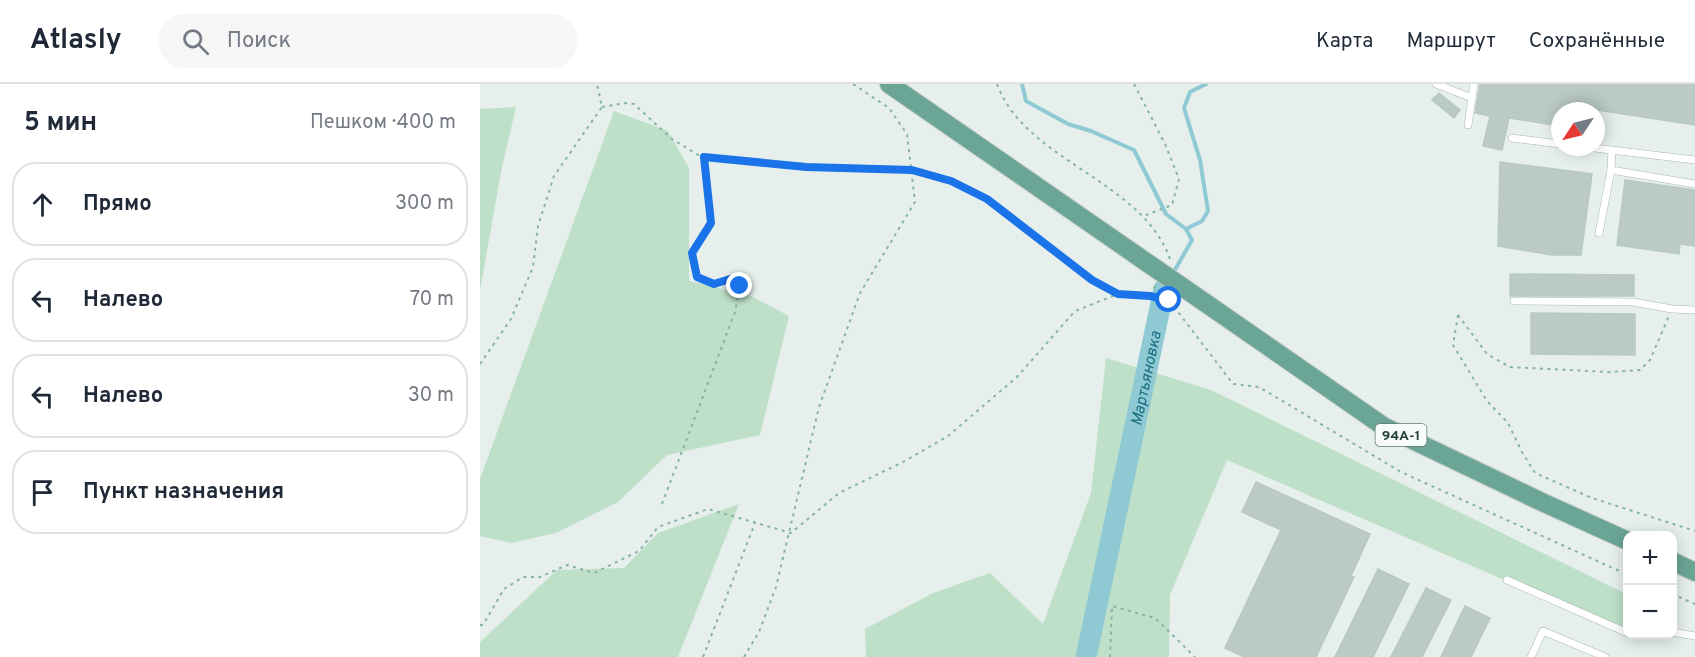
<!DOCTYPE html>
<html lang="ru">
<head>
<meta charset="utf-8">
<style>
	:root { --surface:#fff; --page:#f6f6f7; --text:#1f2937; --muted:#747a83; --line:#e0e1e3 }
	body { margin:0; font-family:Overpass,sans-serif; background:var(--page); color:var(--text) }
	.controls { position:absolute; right:18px; bottom:18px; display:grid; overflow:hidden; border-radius:12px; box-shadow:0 3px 15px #0003 }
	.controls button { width:54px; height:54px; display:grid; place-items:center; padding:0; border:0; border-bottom:2px solid var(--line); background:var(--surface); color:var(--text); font:30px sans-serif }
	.compass { position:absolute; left:1071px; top:18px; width:54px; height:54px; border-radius:50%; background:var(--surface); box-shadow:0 3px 15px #0003; rotate:235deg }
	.stop { position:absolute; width:18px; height:18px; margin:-14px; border:4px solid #1a73e8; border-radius:50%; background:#fff }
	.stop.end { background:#1a73e8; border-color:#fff; box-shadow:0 2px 6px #0008 }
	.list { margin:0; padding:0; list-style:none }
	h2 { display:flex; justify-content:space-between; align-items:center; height:78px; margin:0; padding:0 24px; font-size:26px }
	h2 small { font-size:20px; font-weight:400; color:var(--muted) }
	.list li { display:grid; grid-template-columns:39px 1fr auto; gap:18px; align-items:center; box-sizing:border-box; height:84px; margin:0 12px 12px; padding:0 12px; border:2px solid var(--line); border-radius:24px }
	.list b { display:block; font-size:22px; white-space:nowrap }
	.list em { font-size:20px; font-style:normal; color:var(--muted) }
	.icon { flex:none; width:33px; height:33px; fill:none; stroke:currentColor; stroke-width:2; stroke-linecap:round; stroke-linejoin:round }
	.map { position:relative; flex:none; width:1215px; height:573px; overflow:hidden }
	header { display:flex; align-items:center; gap:36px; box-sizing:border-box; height:84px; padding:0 30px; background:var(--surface); border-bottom:2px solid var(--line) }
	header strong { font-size:28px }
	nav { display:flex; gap:33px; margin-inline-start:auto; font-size:21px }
	.search { width:420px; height:54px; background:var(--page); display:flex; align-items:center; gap:15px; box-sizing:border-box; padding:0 21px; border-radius:33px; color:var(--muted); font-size:22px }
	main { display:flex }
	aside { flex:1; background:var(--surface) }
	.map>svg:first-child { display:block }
</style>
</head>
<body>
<header>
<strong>Atlasly</strong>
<div class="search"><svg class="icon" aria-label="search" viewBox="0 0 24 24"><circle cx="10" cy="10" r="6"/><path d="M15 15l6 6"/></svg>Поиск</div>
<nav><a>Карта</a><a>Маршрут</a><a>Сохранённые</a></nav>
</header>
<main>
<aside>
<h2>5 мин<small>Пешком · 400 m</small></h2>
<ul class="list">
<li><svg class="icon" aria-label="ahead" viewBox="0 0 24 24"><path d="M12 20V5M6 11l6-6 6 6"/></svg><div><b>Прямо</b></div><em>300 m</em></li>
<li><svg class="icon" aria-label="left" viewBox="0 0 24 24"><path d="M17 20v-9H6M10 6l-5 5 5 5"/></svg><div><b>Налево</b></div><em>70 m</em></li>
<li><svg class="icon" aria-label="left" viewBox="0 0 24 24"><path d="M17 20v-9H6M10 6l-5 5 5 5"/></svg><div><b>Налево</b></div><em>30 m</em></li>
<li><svg class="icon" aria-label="arrive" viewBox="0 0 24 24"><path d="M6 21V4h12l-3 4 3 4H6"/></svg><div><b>Пункт назначения</b></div></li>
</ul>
</aside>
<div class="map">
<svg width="1215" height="573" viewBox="0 0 1215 573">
	<rect width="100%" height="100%" fill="#e6efeb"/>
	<!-- green -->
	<g fill="#bfe0c8">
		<path d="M36 23 22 83 0 206V25Z"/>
		<path d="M134 27 188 47 209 84V197L271 212 309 232 280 351 187 371 138 418 76 449 31 459 0 452V395Z"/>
		<path d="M626 274 731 306 1148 511 1147 549 747 376 690 511 689 573H386L385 545 453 509 510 489 563 540 611 409Z"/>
		<path d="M259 420 198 573H0V558L77 486 144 484 178 449Z"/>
	</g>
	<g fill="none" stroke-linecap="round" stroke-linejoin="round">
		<!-- stream -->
		<g stroke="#8ec9d4" stroke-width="4">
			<path d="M542 0 546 17 588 40 611 47 654 66 686 130 706 145 712 156 692 191"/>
			<path d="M706 145 722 137 728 127 720 76 704 24 710 8 726 0"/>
		</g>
		<!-- river -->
		<path stroke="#8ec9d4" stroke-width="21" id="s1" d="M606 573 684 205"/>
	</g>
	<!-- building -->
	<g fill="#bbcac4" stroke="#b8c9c2" stroke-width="1.5">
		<path d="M1000 0H1215V41L1117 26 1080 27V42L1029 34 1022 66 1003 62 1010 32 995 29Z"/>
		<path d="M959 9 980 26 974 34 952 16Z"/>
		<path d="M1020 78 1112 90 1101 171H1072L1018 162Z"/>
		<path d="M1145 96 1215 106V162L1200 160 1199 170 1137 161Z"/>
		<path d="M1030 190 1154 191V212H1030Z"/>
		<path d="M1051 229 1155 230V271L1051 270Z"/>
		<path d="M776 398 890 450 871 492 874 493 836 573H764L745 564 801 446 762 428Z"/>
		<path d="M898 485 929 500 893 573H855Z"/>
		<path d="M946 504 971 516 942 573H911Z"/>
		<path d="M985 522 1010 534 991 573H961Z"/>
	</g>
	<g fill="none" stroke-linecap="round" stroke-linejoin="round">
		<defs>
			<g id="lane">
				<path d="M956 0 992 14"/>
				<path d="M988 41 994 0"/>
				<path d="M1032 54 1080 60"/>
				<path d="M1106 63 1215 76"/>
				<path d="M1131 86 1132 66"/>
				<path d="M1119 149 1131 86 1215 100"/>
				<path d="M1034 217 1153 218 1192 225 1215 226"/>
				<path d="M1027 496 1148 549"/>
				<path d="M1192 548 1215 552"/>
				<path d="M1051 573 1063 547 1125 573"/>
			</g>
			<g id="primary">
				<path d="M409 0 669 180"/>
				<path d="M714 211 903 342 1064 419 1148 457"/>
				<path d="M1192 477 1215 488"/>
			</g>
		</defs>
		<!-- lane casing -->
		<use href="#lane" stroke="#a8b8b2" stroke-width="8"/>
		<!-- primary casing -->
		<use href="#primary" stroke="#c2cac8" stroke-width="20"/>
		<!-- path -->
		<g stroke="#86b3a5" stroke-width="2" stroke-dasharray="3 4.5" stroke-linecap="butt">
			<path d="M517 0C545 77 662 96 690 175"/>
			<path d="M654 0 685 60 699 95 692 121 664 132"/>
			<path d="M122 23 145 19 154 20 192 55 220 72 326 83 432 86 471 97 507 115 612 196 636 209"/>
			<path d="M670 211 676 201"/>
			<path d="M978 231 973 261 1007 317 1028 339 1042 368 1055 389 1112 414 1215 447"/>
			<path d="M978 231 1007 270 1030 283 1129 288 1160 286 1170 276 1189 232"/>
			<path d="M0 280 31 235 53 183 58 142 74 92 122 23 117 0"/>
			<path d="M182 420 255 228 260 202 250 195 234 200 217 193 212 169 231 139 224 73"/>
			<path d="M1192 510 1215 520"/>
			<path d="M0 541H3L24 505 43 493H60L87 481 114 489 159 467 178 443 228 425 311 449 359 409 423 378 468 352 537 293 595 227 638 210 670 211 689 216 753 300 779 303 921 388 1148 491"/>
			<path d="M223 573 275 439"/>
			<path d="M264 573 279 548 296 503 339 323 380 209 435 118 427 50 409 24 373 0"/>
			<path d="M630 573 632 522 675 534 715 573"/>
		</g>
		<!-- lane -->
		<use href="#lane" stroke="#fff" stroke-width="7"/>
		<!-- primary -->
		<use href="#primary" stroke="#6aa596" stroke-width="18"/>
		<defs>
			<path id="primary-bridge" d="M669 180 714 211"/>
		</defs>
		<!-- primary-bridge casing -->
		<use href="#primary-bridge" stroke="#c2cac8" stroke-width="20" stroke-linecap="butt"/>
		<!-- primary-bridge -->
		<use href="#primary-bridge" stroke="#6aa596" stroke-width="18"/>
	</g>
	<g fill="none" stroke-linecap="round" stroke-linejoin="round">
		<!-- route -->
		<path stroke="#1a73e8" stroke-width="8" d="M260 202 250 195 234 200 217 193 212 169 231 139 224 73 326 83 432 86 471 97 507 115 612 196 638 210 670 212 689 216"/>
	</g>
	<g text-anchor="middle" stroke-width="6" stroke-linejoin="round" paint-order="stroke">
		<!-- shield labels -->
		<rect fill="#f7fbf9" stroke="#637a73" stroke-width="1.5" x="895.5" y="340" width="51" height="22" rx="4.5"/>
		<g font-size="14" font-weight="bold" fill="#24423a">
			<text x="921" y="356">94А-1</text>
		</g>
		<!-- water labels -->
		<g font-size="16" font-style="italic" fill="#1c6f80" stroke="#f7fbf9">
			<text dy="6" stroke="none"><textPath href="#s1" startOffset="285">Мартьяновка</textPath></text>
		</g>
	</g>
</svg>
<div class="controls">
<button>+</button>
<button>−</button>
</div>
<svg class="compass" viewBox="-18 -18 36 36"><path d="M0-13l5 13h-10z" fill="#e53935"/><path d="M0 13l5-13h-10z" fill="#747a83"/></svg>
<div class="stop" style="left:689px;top:216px"></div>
<div class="stop end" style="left:260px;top:202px"></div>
</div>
</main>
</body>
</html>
